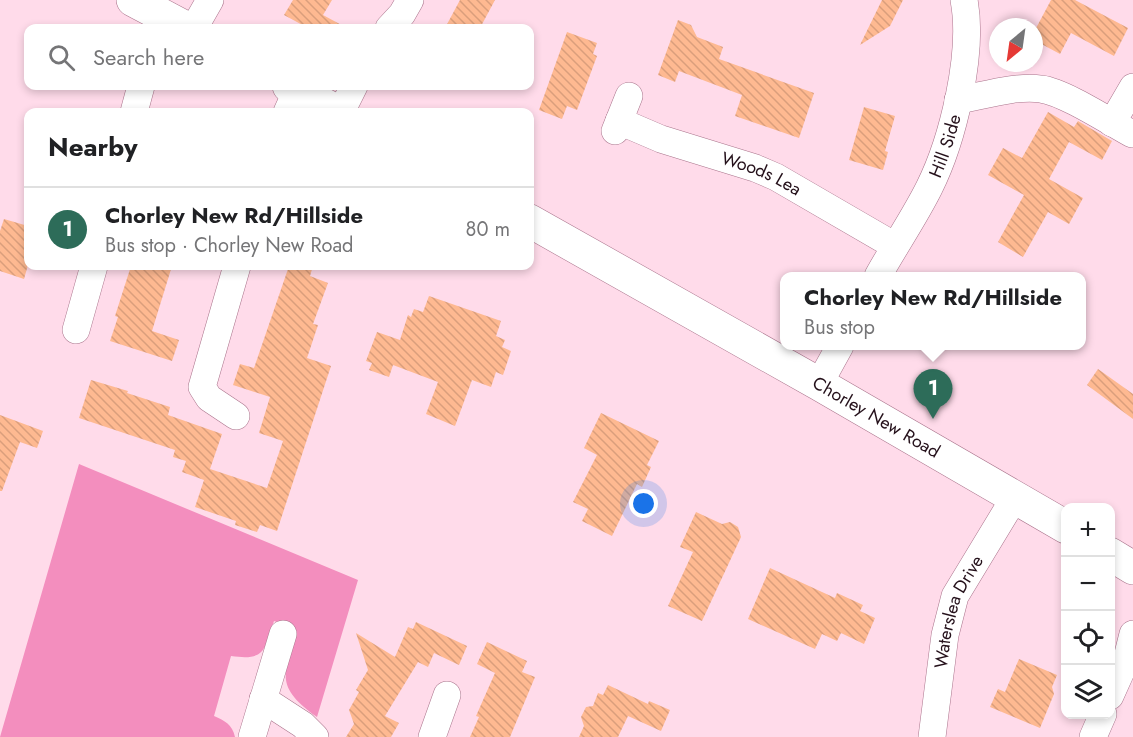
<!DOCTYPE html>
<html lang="en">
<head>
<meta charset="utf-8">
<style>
	:root { --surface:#fff; --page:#f2f2f2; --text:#202124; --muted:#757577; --line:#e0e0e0; --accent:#2d6c59 }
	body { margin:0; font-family:Jost,sans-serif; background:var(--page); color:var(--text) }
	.controls { position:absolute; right:18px; bottom:18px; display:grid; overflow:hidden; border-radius:12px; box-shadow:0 3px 9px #0003 }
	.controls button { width:54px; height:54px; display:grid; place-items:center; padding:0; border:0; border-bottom:2px solid var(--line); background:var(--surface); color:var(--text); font:30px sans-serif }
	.compass { position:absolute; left:989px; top:18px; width:54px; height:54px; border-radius:50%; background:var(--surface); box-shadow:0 3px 9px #0003; rotate:209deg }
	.you { position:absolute; left:644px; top:504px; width:21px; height:21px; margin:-15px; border:4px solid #fff; border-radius:50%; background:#1a73e8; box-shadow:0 0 0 9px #1a73e833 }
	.badge { display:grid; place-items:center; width:39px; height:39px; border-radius:50%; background:var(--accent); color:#fff; font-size:20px; font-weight:700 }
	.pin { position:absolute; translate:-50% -50px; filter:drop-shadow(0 2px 3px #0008) }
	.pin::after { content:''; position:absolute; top:32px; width:21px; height:18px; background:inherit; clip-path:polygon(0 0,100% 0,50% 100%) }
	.popup { position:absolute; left:780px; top:272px; width:306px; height:78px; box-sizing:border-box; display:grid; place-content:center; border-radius:12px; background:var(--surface); filter:drop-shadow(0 2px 4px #0005); font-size:20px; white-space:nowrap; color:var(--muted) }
	.popup b { font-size:22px; color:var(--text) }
	.popup::after { content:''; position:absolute; left:50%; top:100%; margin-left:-12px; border:12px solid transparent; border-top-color:var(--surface) }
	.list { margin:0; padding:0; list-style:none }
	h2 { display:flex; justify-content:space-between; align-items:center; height:78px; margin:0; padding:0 24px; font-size:26px }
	h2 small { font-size:20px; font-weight:400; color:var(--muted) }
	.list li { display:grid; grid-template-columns:39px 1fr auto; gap:18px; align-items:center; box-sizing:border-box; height:84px; padding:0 24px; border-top:2px solid var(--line) }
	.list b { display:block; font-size:22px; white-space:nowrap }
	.list p { margin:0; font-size:20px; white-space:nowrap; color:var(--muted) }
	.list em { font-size:20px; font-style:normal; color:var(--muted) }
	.icon { flex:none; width:33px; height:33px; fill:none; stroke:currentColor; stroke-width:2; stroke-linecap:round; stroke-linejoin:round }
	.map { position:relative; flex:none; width:1133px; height:737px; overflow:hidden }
	.search { position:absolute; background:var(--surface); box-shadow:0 3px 9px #0003; left:24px; top:24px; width:510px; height:66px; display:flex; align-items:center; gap:15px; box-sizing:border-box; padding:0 21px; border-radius:12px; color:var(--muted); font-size:22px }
	.panel { position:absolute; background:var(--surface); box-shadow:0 3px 9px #0003; left:24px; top:108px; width:510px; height:162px; border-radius:12px }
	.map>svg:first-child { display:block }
</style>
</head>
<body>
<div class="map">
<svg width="1133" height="737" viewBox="0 0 1133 737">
	<defs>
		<pattern id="building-back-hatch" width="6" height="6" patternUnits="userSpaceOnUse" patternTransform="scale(1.5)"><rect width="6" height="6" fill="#feb991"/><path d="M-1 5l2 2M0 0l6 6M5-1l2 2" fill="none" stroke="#da9e7c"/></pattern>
	</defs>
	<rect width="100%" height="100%" fill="#ffdbea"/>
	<!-- grass -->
	<path fill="#f38ebe" d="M79 464 358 580 317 717C274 686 284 675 296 629L274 621C264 650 266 661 231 656L214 716C225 721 232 724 235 737H0Z"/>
	<!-- building -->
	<g fill="url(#building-back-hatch)">
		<path d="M293 0H332L323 15 347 28H308L284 15Z"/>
		<path d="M460 0H495L480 28H445Z"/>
		<path d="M882 0H903L890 26 860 45Z"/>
		<path d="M1051 0H1075L1128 28 1114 56 1071 33 1060 54 1034 40V32Z"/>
		<path d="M678 20 691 25 697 37 723 47 719 59 814 93 799 138 735 116 742 95 679 71 675 82 658 75Z"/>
		<path d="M567 32 597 43 593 54 597 56 577 110 567 106 562 119 539 110Z"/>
		<path d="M864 107 895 116 885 151 888 152 883 170 849 160Z"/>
		<path d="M1048 112 1074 127 1078 121 1112 141 1102 160 1069 142 1049 179 1083 198 1069 224 1048 212 1023 257 998 242 1024 195 988 175 1003 148 1022 158Z"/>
		<path d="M4 219 28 226V265L24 279 0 271V231Z"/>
		<path d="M131 266H172L152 331 179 340 172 361 110 341 118 317 115 316Z"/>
		<path d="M289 266H313L310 276 328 283 313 324 318 325 307 358 331 366 277 531 260 525 257 532 235 525 236 521 195 507 204 480 182 472 186 461 173 457 175 450 79 418 91 380 128 391 127 393 170 407 168 415 222 434 210 469 267 488 283 441 259 433 270 397 233 385 240 364 254 368Z"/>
		<path d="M429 296 501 321 496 336 505 340 502 347 511 351 503 375 496 372 491 387 472 380 455 426 426 414 438 382 393 365 389 377 369 370 372 363 366 361 377 332 400 340 408 315 411 317 414 309 423 312Z"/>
		<path d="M1098 369 1133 394V419L1087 385Z"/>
		<path d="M601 413 659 441 647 465 651 467 642 487 637 484 612 536 582 521 588 509 573 502 597 455 584 448Z"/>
		<path d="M0 415 43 431 37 448 20 442 2 491H0Z"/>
		<path d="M696 512 722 524 730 522 738 527 741 537 702 621 668 606 693 552 680 547Z"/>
		<path d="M770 568 835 598 837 593 863 605 860 611 875 618 864 644 841 633 837 641 822 634 815 649 748 619Z"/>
		<path d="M416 622 467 646 459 665 434 653 428 667 418 662 385 716 399 723 391 737H346L354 724 349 710 359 692 356 690 368 670 356 633 395 657 408 627 413 629Z"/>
		<path d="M487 642 527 661 522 672 535 677 510 737H470L479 717 476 716 495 673 477 664Z"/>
		<path d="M1019 659 1057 675 1052 687 1054 694 1040 728 990 707 998 689 1005 692Z"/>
		<path d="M608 685 648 704 649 701 670 710 661 731 628 716 618 737H579L584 726 581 717 586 707 593 706 598 693 603 695Z"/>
	</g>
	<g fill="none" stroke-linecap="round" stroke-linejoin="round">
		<defs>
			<g id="minor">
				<path d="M194 28 210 0"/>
				<path d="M389 28 402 14 410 0"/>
				<path d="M958 100C982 96 1017 85 1041 89 1064 92 1110 122 1132 134"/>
				<path d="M134 112 141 86"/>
				<path d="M287 112 297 90"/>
				<path d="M341 112 354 86"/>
				<path id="s1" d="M619 121 661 139 755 168 776 177 895 246"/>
				<path d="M1112 123 1133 87"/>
				<path d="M615 131 629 96"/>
				<path id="s2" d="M878 276C894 247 914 218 929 188 953 140 974 53 964 0"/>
				<path d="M76 330 94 266"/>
				<path d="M819 384 840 346"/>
				<path d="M236 416 209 398 202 387 237 266"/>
				<path d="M1110 696 1127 658 1133 634"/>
				<path d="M263 699 303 725 315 737"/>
				<path d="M252 737 283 634"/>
				<path d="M432 737 447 695"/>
				<path id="s3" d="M932 737 945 635 955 596 1015 497"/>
				<path d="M1093 737 1103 714"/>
			</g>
			<g id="major">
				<path d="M133 0 186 28"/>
				<path d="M289 86 338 112"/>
				<path id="s4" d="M530 221 819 384 1066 527"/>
				<path d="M1110 554 1133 568"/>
			</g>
		</defs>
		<!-- minor casing -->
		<use href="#minor" stroke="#aa748c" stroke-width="28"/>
		<!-- major casing -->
		<use href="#major" stroke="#aa748c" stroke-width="34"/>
		<!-- minor -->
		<use href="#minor" stroke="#fff" stroke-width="27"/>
		<!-- major -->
		<use href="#major" stroke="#fff" stroke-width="33"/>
	</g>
	<g text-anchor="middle" stroke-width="4.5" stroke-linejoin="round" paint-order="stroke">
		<!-- street labels -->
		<g font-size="18" fill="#24101a" stroke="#ffdbea">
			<text dy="6" stroke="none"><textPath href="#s2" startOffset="147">Hill Side</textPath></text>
			<text dy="6" stroke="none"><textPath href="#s1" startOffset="152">Woods Lea</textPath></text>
			<text dy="6" stroke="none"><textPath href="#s4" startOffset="398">Chorley New Road</textPath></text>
			<text dy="6" stroke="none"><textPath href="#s3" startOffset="129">Waterslea Drive</textPath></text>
		</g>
	</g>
</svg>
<div class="controls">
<button>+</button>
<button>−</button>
<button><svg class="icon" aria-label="locate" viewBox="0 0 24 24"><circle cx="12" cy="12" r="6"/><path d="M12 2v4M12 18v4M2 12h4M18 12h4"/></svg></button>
<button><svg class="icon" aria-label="layers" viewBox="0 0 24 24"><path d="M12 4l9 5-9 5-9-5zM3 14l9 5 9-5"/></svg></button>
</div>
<svg class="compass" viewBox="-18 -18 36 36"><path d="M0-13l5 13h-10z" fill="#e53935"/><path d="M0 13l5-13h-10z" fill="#757577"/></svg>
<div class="you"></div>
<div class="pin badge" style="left:933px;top:419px">1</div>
<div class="popup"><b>Chorley New Rd/Hillside</b>Bus stop</div>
<div class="search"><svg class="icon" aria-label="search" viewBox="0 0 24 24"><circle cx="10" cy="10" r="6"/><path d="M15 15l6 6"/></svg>Search here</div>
<section class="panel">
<h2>Nearby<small></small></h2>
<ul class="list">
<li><span class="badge">1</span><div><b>Chorley New Rd/Hillside</b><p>Bus stop · Chorley New Road</p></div><em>80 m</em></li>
</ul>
</section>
</div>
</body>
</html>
